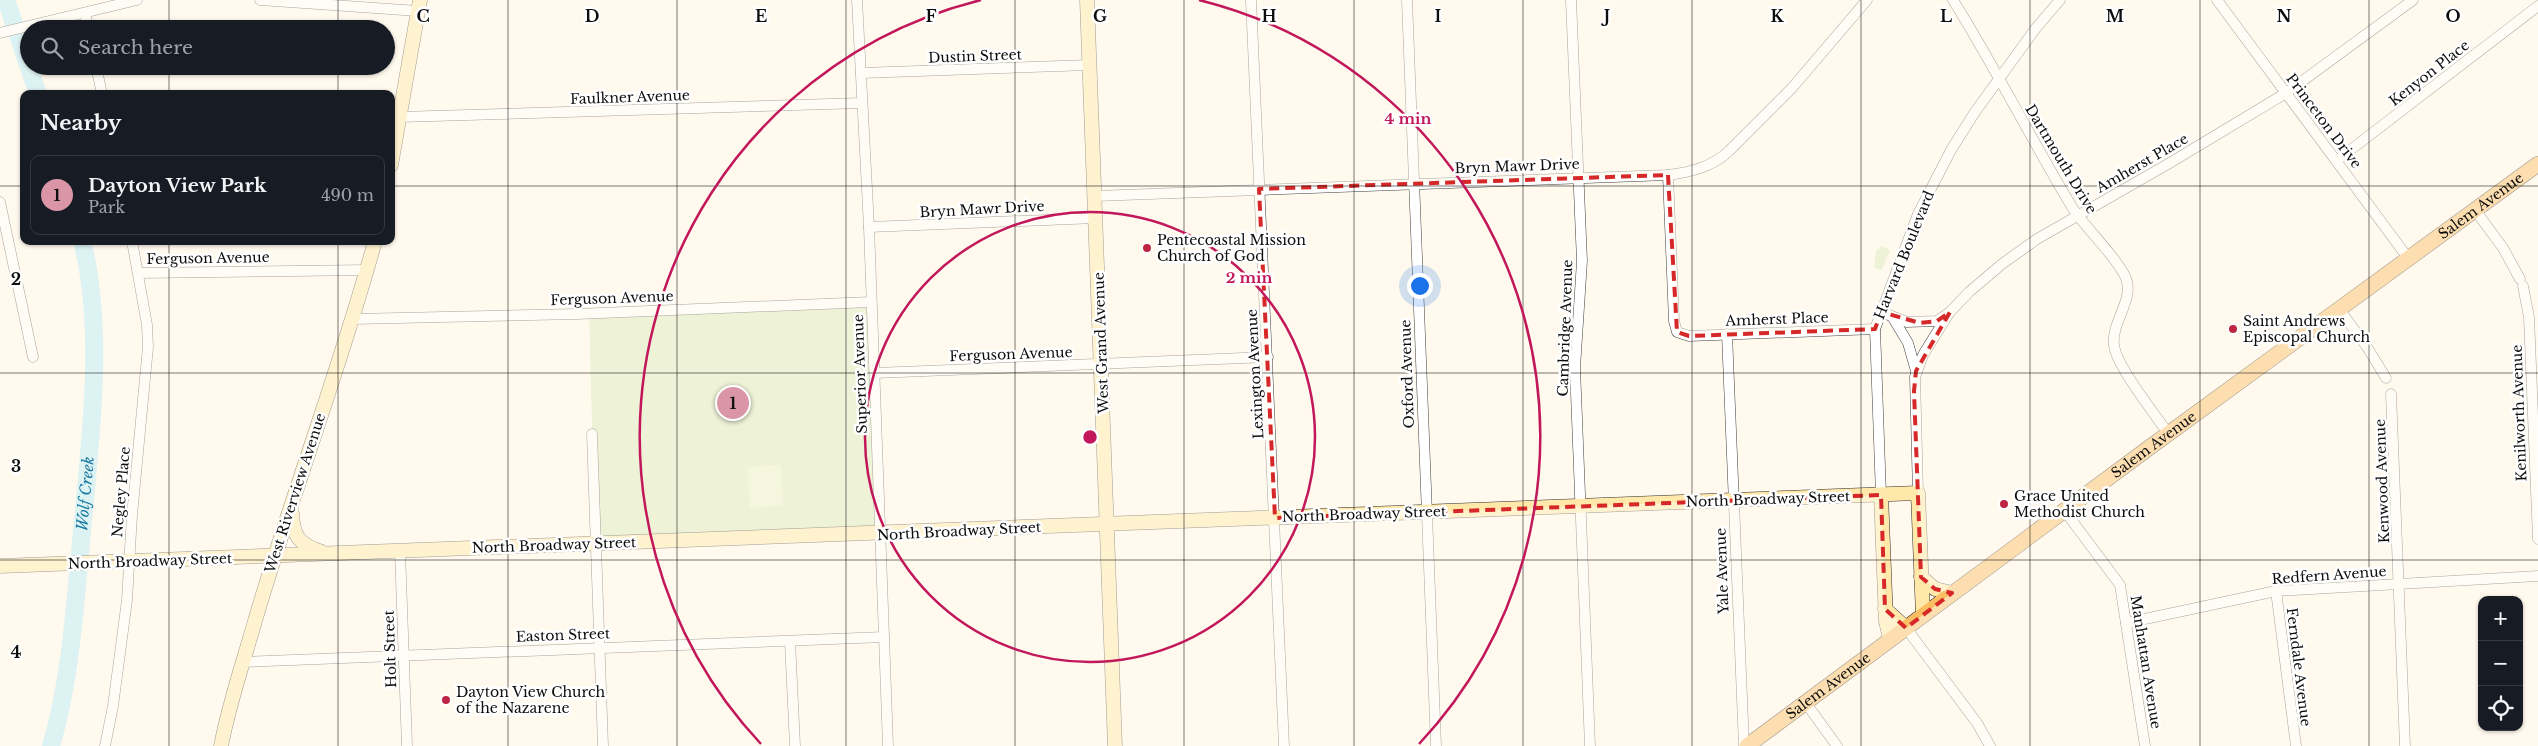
<!DOCTYPE html>
<html lang="en">
<head>
<meta charset="utf-8">
<style>
	:root { --surface:#171b24; --page:#242831; --text:#f1f3f6; --muted:#9ea1a6; --line:#363941; --accent:#da96a6 }
	body { margin:0; font-family:"Libre Baskerville",serif; background:var(--page); color:var(--text) }
	.controls { position:absolute; right:15px; bottom:15px; display:grid; overflow:hidden; border-radius:10px; box-shadow:0 1px 4px #0004 }
	.controls button { width:45px; height:45px; display:grid; place-items:center; padding:0; border:0; border-bottom:1px solid var(--line); background:var(--surface); color:var(--text); font:25px sans-serif }
	.you { position:absolute; left:1419px; top:285px; width:18px; height:18px; margin:-12px; border:4px solid #fff; border-radius:50%; background:#1a73e8; box-shadow:0 0 0 8px #1a73e833 }
	.badge { display:grid; place-items:center; width:32px; height:32px; border-radius:50%; background:var(--accent); color:#111; font-size:16px; font-weight:700 }
	.pin { position:absolute; translate:-50% -50%; border:2px solid #fff; box-shadow:0 1px 5px #0006 }
	.list { margin:0; padding:0; list-style:none }
	h2 { display:flex; justify-content:space-between; align-items:center; height:65px; margin:0; padding:0 20px; font-size:21px }
	h2 small { font-size:16px; font-weight:400; color:var(--muted) }
	.list li { display:grid; grid-template-columns:32px 1fr auto; gap:15px; align-items:center; box-sizing:border-box; height:80px; margin:0 10px 10px; padding:0 10px; border:1px solid var(--line); border-radius:10px }
	.list b { display:block; font-size:19px; white-space:nowrap }
	.list p { margin:0; font-size:16px; white-space:nowrap; color:var(--muted) }
	.list em { font-size:16px; font-style:normal; color:var(--muted) }
	.icon { flex:none; width:28px; height:28px; fill:none; stroke:currentColor; stroke-width:2; stroke-linecap:round; stroke-linejoin:round }
	.map { position:relative; flex:none; width:2538px; height:746px; overflow:hidden }
	.search { position:absolute; background:var(--surface); box-shadow:0 1px 4px #0004; left:20px; top:20px; width:375px; height:55px; display:flex; align-items:center; gap:12px; box-sizing:border-box; padding:0 18px; border-radius:28px; color:var(--muted); font-size:19px }
	.panel { position:absolute; background:var(--surface); box-shadow:0 1px 4px #0004; left:20px; top:90px; width:375px; height:155px; border-radius:10px }
	.map>svg:first-child { display:block }
</style>
</head>
<body>
<div class="map">
<svg width="2538" height="746" viewBox="0 0 2538 746">
	<rect width="100%" height="100%" fill="#fff9ee"/>
	<!-- green -->
	<g fill="#d9e9b8">
		<path d="M1882 246 1890 250 1882 270 1874 268 1876 251Z"/>
		<path d="M871 302 879 534 595 542 589 312Z"/>
	</g>
	<!-- pitch -->
	<path fill="#e9f1c9" d="M781 465 783 506 750 508 747 467Z"/>
	<g fill="none" stroke-linecap="round" stroke-linejoin="round">
		<!-- river -->
		<g stroke="#b3e8f6" stroke-width="18">
			<path d="M6 0 38 94"/>
			<path id="s1" d="M51 746C71 679 75 602 82 532 90 442 105 329 82 241"/>
		</g>
		<defs>
			<g id="street">
				<path d="M260 0 418 11"/>
				<path d="M857 0 869 227 888 746"/>
				<path d="M1251 0 1284 746"/>
				<path d="M1407 0 1436 746"/>
				<path d="M1571 0 1582 261 1575 368 1590 746"/>
				<path d="M1953 0C1995 67 2031 139 2072 207 2086 229 2114 254 2125 276 2136 299 2111 321 2114 345 2116 366 2156 415 2169 435"/>
				<path d="M2217 0 2408 258"/>
				<path d="M85 13 88 29"/>
				<path d="M0 33 137 0"/>
				<path d="M96 66 102 94"/>
				<path d="M861 73 1090 65"/>
				<path d="M399 117 862 103"/>
				<path d="M2336 161 2538 6"/>
				<path d="M1668 175 1674 321 1677 332 1689 336 1875 329"/>
				<path d="M1095 196 1668 175C1691 172 1712 167 1729 151L1792 88 1867 0"/>
				<path d="M0 202 33 357"/>
				<path d="M2475 210 2503 248 2520 279"/>
				<path d="M869 227 1096 218"/>
				<path d="M138 273 367 270"/>
				<path d="M2523 286 2529 317 2538 539"/>
				<path d="M2339 309 2367 347 2386 378"/>
				<path d="M1881 312 1907 322 1937 321 1950 312 1969 292 2002 264 2037 239 2168 164 2286 93 2413 0"/>
				<path d="M1893 318 1908 343 1916 371"/>
				<path d="M354 319 577 314 871 302"/>
				<path d="M1727 334 1744 746"/>
				<path d="M875 373 1268 357"/>
				<path d="M2391 394 2405 746"/>
				<path d="M592 434 603 746"/>
				<path d="M1918 493 1915 377 1923 355 1949 313"/>
				<path d="M1881 495 1875 329 1918 214 1951 150 1975 112 2036 28 2060 0"/>
				<path d="M2064 510 2120 585 2145 746"/>
				<path d="M400 551 407 746"/>
				<path d="M2276 591 2296 746"/>
				<path d="M2126 623 2276 591 2538 576"/>
				<path d="M1906 628 1977 723 1990 746"/>
				<path d="M790 641 795 746"/>
				<path d="M243 662 884 637"/>
				<path d="M1805 702 1837 746"/>
				<path d="M105 746 113 706 127 600 132 515 148 347 147 325 132 241"/>
			</g>
			<g id="secondary">
				<path d="M1087 0 1115 746"/>
				<path d="M391 165 420 0"/>
				<path d="M1881 495 1886 621 1890 639"/>
				<path d="M292 513C293 537 299 544 322 552"/>
				<path d="M0 566 1918 493 1923 615"/>
				<path d="M1921 577 1935 589 1952 593"/>
				<path d="M1885 609 1906 628"/>
				<path d="M221 746C229 704 243 663 255 621 292 494 340 369 375 241"/>
			</g>
			<g id="primary">
				<path id="s2" d="M1747 746 2146 450 2538 164"/>
			</g>
		</defs>
		<!-- street casing -->
		<use href="#street" stroke="#404040" stroke-width="11"/>
		<!-- secondary casing -->
		<use href="#secondary" stroke="#2f2f2f" stroke-width="15"/>
		<!-- primary casing -->
		<use href="#primary" stroke="#1e1e1e" stroke-width="16"/>
		<!-- street -->
		<use href="#street" stroke="#fff" stroke-width="10"/>
		<!-- secondary -->
		<use href="#secondary" stroke="#ffe8a9" stroke-width="14"/>
		<!-- primary -->
		<use href="#primary" stroke="#f9bd64" stroke-width="15"/>
	</g>
	<!-- marked area -->
	<path d="M0 0H2538V746H0ZM1668 175 1677 332 1689 336 1875 329 1881 312 1920 323 1937 321 1950 312 1916 371 1914 391 1921 577 1935 589 1952 593 1906 628 1885 609 1881 495 1275 518 1259 189Z" fill="#fff9ee" fill-opacity=".55" fill-rule="evenodd"/>
	<path fill="none" stroke="#d62828" stroke-width="4" stroke-dasharray="10 6" stroke-linejoin="round" d="M1668 175 1677 332 1689 336 1875 329 1881 312 1920 323 1937 321 1950 312 1916 371 1914 391 1921 577 1935 589 1952 593 1906 628 1885 609 1881 495 1275 518 1259 189Z"/>
	<!-- grid -->
	<path fill="none" stroke="#0d0d0d" stroke-width="1" stroke-opacity="0.55" d="M169 0V29M338 0V29M508 0V746M677 0V746M846 0V746M1015 0V746M1184 0V746M1354 0V746M1523 0V746M1692 0V746M1861 0V746M2030 0V746M2200 0V746M2369 0V746M169 66V94M338 66V94M0 186H24M391 186H2538M169 241V746M338 241V746M0 373H2538M0 560H2538"/>
	<!-- distance rings -->
	<g fill="none" stroke="#c2185b" stroke-width="2.5">
		<circle cx="1090" cy="437" r="225"/>
		<path d="M761 744A450 450 0 0 1 981 0M1199 0A450 450 0 0 1 1419 744"/>
	</g>
	<!-- markers -->
	<g fill="#be2545" stroke="#fff" stroke-width="2">
		<circle cx="1147" cy="248" r="5"/>
		<circle cx="2233" cy="329" r="5"/>
		<circle cx="2004" cy="504" r="5"/>
		<circle cx="446" cy="700" r="5"/>
	</g>
	<g text-anchor="middle" stroke-width="5" stroke-linejoin="round" paint-order="stroke">
		<!-- street labels -->
		<g font-size="14" fill="#0d0d0d" stroke="#fff">
			<text transform="translate(975 56) rotate(-2)" y="5">Dustin Street</text>
			<text transform="translate(2429 73) rotate(-38)" y="5">Kenyon Place</text>
			<text transform="translate(630 97) rotate(-2)" y="5">Faulkner Avenue</text>
			<text transform="translate(2324 121) rotate(53)" y="5">Princeton Drive</text>
			<text transform="translate(2061 159) rotate(59)" y="5">Dartmouth Drive</text>
			<text transform="translate(2142 163) rotate(-30)" y="5">Amherst Place</text>
			<text transform="translate(1517 166) rotate(-2)" y="5">Bryn Mawr Drive</text>
			<text dy="5" stroke="none"><textPath href="#s2" startOffset="911">Salem Avenue</textPath></text>
			<text transform="translate(982 209) rotate(-3)" y="5">Bryn Mawr Drive</text>
			<text transform="translate(1904 255) rotate(-68)" y="5">Harvard Boulevard</text>
			<text transform="translate(208 258) rotate(-1)" y="5">Ferguson Avenue</text>
			<text transform="translate(612 298) rotate(-2)" y="5">Ferguson Avenue</text>
			<text transform="translate(1777 319) rotate(-2)" y="5">Amherst Place</text>
			<text transform="translate(1565 328) rotate(-88)" y="5">Cambridge Avenue</text>
			<text transform="translate(1101 343) rotate(-92)" y="5">West Grand Avenue</text>
			<text transform="translate(1011 354) rotate(-2)" y="5">Ferguson Avenue</text>
			<text transform="translate(860 374) rotate(-92)" y="5">Superior Avenue</text>
			<text transform="translate(1255 374) rotate(-93)" y="5">Lexington Avenue</text>
			<text transform="translate(1407 374) rotate(-92)" y="5">Oxford Avenue</text>
			<text transform="translate(2519 413) rotate(-92)" y="5">Kenilworth Avenue</text>
			<text dy="5" stroke="none"><textPath href="#s2" startOffset="506">Salem Avenue</textPath></text>
			<text transform="translate(2382 481) rotate(-92)" y="5">Kenwood Avenue</text>
			<text transform="translate(121 492) rotate(-85)" y="5">Negley Place</text>
			<text transform="translate(295 493) rotate(-72)" y="5">West Riverview Avenue</text>
			<text transform="translate(1768 499) rotate(-2)" y="5">North Broadway Street</text>
			<text transform="translate(1364 514) rotate(-2)" y="5">North Broadway Street</text>
			<text transform="translate(959 531) rotate(-3)" y="5">North Broadway Street</text>
			<text transform="translate(554 545) rotate(-2)" y="5">North Broadway Street</text>
			<text transform="translate(150 561) rotate(-2)" y="5">North Broadway Street</text>
			<text transform="translate(1722 571) rotate(-92)" y="5">Yale Avenue</text>
			<text transform="translate(2329 575) rotate(-4)" y="5">Redfern Avenue</text>
			<text transform="translate(563 635) rotate(-2)" y="5">Easton Street</text>
			<text transform="translate(390 649) rotate(-92)" y="5">Holt Street</text>
			<text transform="translate(2146 662) rotate(81)" y="5">Manhattan Avenue</text>
			<text transform="translate(2299 667) rotate(83)" y="5">Ferndale Avenue</text>
			<text dy="5" stroke="none"><textPath href="#s2" startOffset="101">Salem Avenue</textPath></text>
		</g>
		<!-- poi labels -->
		<g font-size="14" fill="#0d0d0d" stroke="#fff" text-anchor="start">
			<text x="1157" y="245">Pentecoastal Mission<tspan x="1157" dy="16">Church of God</tspan></text>
			<text x="2243" y="326">Saint Andrews<tspan x="2243" dy="16">Episcopal Church</tspan></text>
			<text x="2014" y="501">Grace United<tspan x="2014" dy="16">Methodist Church</tspan></text>
			<text x="456" y="697">Dayton View Church<tspan x="456" dy="16">of the Nazarene</tspan></text>
		</g>
		<!-- water labels -->
		<g font-size="15" font-style="italic" fill="#167aa0" stroke="#fff">
			<text dy="5" stroke="none"><textPath href="#s1" startOffset="255">Wolf Creek</textPath></text>
		</g>
	</g>
	<g font-size="16" text-anchor="middle" font-weight="bold" fill="#0d0d0d" stroke="#fff" stroke-width="5" stroke-linejoin="round" paint-order="stroke">
		<text x="423" y="22">C</text>
		<text x="592" y="22">D</text>
		<text x="761" y="22">E</text>
		<text x="931" y="22">F</text>
		<text x="1100" y="22">G</text>
		<text x="1269" y="22">H</text>
		<text x="1438" y="22">I</text>
		<text x="1607" y="22">J</text>
		<text x="1777" y="22">K</text>
		<text x="1946" y="22">L</text>
		<text x="2115" y="22">M</text>
		<text x="2284" y="22">N</text>
		<text x="2453" y="22">O</text>
		<text x="16" y="285">2</text>
		<text x="16" y="472">3</text>
		<text x="16" y="658">4</text>
	</g>
	<circle cx="1090" cy="437" r="8" fill="#c2185b" stroke="#fff" stroke-width="2.5"/>
	<g font-size="15" text-anchor="middle" font-weight="bold" fill="#c2185b" stroke="#fff" stroke-width="5" stroke-linejoin="round" paint-order="stroke">
		<text x="1408" y="124">4 min</text>
		<text x="1249" y="283">2 min</text>
	</g>
</svg>
<div class="controls">
<button>+</button>
<button>−</button>
<button><svg class="icon" aria-label="locate" viewBox="0 0 24 24"><circle cx="12" cy="12" r="6"/><path d="M12 2v4M12 18v4M2 12h4M18 12h4"/></svg></button>
</div>
<div class="you"></div>
<div class="pin badge" style="left:733px;top:403px">1</div>
<div class="search"><svg class="icon" aria-label="search" viewBox="0 0 24 24"><circle cx="10" cy="10" r="6"/><path d="M15 15l6 6"/></svg>Search here</div>
<section class="panel">
<h2>Nearby<small></small></h2>
<ul class="list">
<li><span class="badge">1</span><div><b>Dayton View Park</b><p>Park</p></div><em>490 m</em></li>
</ul>
</section>
</div>
</body>
</html>
